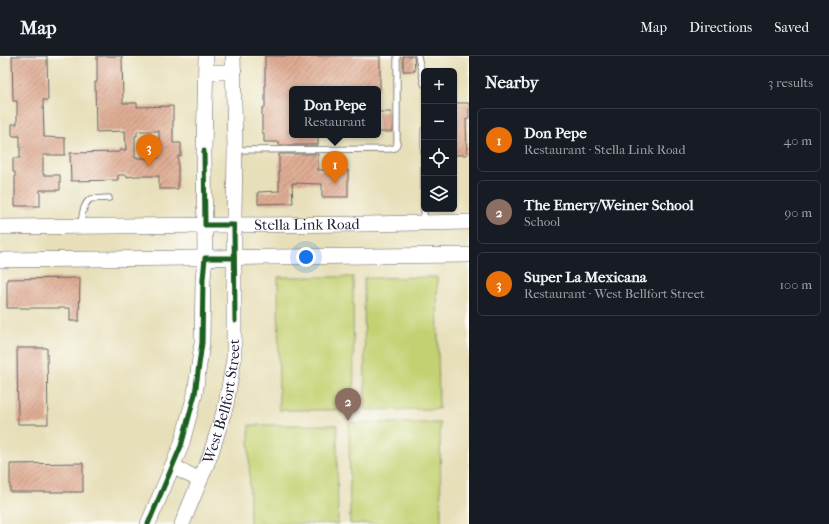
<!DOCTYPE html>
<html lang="en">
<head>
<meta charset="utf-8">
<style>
	:root { --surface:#171b24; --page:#242831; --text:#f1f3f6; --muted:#9ea1a6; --line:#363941; --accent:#d1495b }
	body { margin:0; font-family:"IM FELL French Canon",serif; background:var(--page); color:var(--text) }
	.controls { position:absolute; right:12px; top:12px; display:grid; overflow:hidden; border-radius:6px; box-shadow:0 1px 3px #0004 }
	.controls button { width:36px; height:36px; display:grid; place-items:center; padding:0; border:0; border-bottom:1px solid var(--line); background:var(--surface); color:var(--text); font:20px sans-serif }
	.you { position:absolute; left:306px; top:201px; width:14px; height:14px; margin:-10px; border:3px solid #fff; border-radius:50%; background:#1a73e8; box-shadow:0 0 0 6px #1a73e833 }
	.badge { display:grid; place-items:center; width:26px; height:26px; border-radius:50%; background:var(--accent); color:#fff; font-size:13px; font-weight:700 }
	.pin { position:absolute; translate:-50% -33px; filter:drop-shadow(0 1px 2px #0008) }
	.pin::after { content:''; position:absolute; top:21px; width:14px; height:12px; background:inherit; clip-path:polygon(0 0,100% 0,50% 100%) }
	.popup { position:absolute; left:289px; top:30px; width:92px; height:52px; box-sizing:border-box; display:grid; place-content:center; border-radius:6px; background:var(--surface); filter:drop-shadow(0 1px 3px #0005); font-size:13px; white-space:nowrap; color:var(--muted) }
	.popup b { font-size:15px; color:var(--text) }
	.popup::after { content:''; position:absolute; left:50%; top:100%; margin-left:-8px; border:8px solid transparent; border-top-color:var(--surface) }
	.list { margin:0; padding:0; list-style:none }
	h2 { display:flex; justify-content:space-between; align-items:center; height:52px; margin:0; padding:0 16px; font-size:17px }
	h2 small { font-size:13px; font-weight:400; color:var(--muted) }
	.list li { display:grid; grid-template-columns:26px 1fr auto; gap:12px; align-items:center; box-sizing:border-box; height:64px; margin:0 8px 8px; padding:0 8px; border:1px solid var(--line); border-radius:6px }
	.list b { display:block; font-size:15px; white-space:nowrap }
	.list p { margin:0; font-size:13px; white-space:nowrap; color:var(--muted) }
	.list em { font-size:13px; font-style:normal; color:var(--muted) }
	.icon { flex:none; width:22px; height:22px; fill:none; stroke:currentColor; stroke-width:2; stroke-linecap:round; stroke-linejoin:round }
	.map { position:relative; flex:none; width:469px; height:468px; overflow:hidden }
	header { display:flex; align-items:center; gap:24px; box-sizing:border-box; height:56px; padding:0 20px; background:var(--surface); border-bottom:1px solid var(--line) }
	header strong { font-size:19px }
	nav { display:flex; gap:22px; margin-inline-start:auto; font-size:14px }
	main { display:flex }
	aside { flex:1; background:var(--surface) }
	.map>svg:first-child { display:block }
</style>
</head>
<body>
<header>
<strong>Map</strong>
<nav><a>Map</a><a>Directions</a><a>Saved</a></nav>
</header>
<main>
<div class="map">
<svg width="469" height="468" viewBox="0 0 469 468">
	<defs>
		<pattern id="building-hatch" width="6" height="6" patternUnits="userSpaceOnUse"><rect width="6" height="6" fill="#dfac93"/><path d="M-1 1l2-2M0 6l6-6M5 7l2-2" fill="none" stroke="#b48c79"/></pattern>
	</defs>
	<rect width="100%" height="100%" fill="#fdfcf7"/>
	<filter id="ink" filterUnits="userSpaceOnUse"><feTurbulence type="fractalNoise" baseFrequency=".025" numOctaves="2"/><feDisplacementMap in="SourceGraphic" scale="8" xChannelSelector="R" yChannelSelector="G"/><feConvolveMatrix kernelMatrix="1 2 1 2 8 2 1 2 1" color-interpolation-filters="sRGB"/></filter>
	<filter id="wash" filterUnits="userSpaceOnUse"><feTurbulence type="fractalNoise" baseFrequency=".012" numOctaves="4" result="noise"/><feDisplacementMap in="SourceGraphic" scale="16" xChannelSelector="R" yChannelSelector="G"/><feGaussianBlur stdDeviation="0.9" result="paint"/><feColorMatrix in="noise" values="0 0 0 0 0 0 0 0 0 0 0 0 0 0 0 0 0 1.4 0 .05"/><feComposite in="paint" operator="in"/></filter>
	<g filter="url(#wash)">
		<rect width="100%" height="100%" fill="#e7dfb9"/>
		<!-- pitch -->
		<g fill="#c4d172" stroke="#737a56">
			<path d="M278 221H353L354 354H279Z"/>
			<path d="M437 221 439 353 365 354 364 222Z"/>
			<path d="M349 367H440L441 468H350Z"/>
			<path d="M249 369H337L338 468H250Z"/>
		</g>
		<g id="blocks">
			<!-- building -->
			<g fill="url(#building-hatch)" fill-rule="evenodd">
				<path d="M12 0H47L48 44H43L44 81 65 82V99H43V119H60V134H40V150H15V116H13V102H20V80H12V68H17V45H13Z"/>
				<path d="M97 0H122L123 47H137V51L173 50V87H181V100H178V133H159V120H135L127 121V119H118V124L71 125 70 97 120 96V94H126L125 75 96 76 95 26H97ZM137 75H159V102H135V80H137Z"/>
				<path d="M265 0H380V33H292V79H318V89H279V86H264V77H262V52H265Z"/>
				<path d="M403 0H414L415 15H403Z"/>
				<path d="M454 47H469V63H466L467 99H454Z"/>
				<path d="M378 56H391L392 76H378Z"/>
				<path d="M279 98H318V114H348V141H322V128L292 127 293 147 258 148V136L279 135Z"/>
				<path d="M80 222 79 265H70V252H7V223Z"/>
				<path d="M17 292H47L48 368H18Z"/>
				<path d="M83 407V436H10V408Z"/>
			</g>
		</g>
	</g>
	<g filter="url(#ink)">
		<use href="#blocks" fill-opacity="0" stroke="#676467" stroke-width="1"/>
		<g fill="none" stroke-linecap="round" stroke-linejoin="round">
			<defs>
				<g id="service">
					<path d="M418 0 424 28"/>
					<path d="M236 94 390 93 395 92 397 88V0"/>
					<path d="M424 166V74"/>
					<path d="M81 170C82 161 82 150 90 143L109 142"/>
				</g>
				<g id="secondary">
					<path d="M206 16H234"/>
					<path id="s1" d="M0 171 366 168 469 166"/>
					<path d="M0 204 469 199"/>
					<path d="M172 410 200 424"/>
					<path d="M148 468 181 390 195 338 202 287 203 223 205 202 204 95 206 0"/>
					<path id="s2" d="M182 468 210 400 226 349 234 302V159L235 94 233 0"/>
				</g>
			</defs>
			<!-- service casing -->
			<use href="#service" stroke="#676467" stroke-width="7"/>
			<!-- secondary casing -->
			<use href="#secondary" stroke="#676467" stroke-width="16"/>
			<!-- service -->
			<use href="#service" stroke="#fff" stroke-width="5.5"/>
			<!-- secondary -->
			<use href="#secondary" stroke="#fff" stroke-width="15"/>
			<defs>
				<g id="cycleway">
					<path d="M204 95 205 169H234L235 265"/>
					<path d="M148 468 181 390 195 338 202 287 203 223 205 202H234"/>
				</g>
			</defs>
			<!-- cycleway casing -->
			<use href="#cycleway" stroke="#fdfcf7" stroke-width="8"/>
			<!-- cycleway -->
			<use href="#cycleway" stroke="#1b5e20" stroke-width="5"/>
		</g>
	</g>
	<g text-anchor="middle" stroke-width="3" stroke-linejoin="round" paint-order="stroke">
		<!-- street labels -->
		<g font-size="15" fill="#22223b" stroke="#fdfcf7">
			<text dy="5" stroke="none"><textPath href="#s1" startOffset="307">Stella Link Road</textPath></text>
			<text dy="5" stroke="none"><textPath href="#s2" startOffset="130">West Bellfort Street</textPath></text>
		</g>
	</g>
</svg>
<div class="controls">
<button>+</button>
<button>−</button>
<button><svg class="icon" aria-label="locate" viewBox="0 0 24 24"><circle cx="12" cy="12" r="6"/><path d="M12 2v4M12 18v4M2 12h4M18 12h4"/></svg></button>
<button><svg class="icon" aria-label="layers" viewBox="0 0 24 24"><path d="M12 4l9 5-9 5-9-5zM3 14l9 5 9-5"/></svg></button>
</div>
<div class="you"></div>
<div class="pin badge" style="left:335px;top:128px;background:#e8710a">1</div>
<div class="popup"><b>Don Pepe</b>Restaurant</div>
<div class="pin badge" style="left:348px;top:365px;background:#8d6e63">2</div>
<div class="pin badge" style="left:149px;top:111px;background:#e8710a">3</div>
</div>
<aside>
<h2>Nearby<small>3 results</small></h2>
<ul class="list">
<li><span class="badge" style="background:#e8710a">1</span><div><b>Don Pepe</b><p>Restaurant · Stella Link Road</p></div><em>40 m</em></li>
<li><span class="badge" style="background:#8d6e63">2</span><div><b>The Emery/Weiner School</b><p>School</p></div><em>90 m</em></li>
<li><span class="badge" style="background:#e8710a">3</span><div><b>Super La Mexicana</b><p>Restaurant · West Bellfort Street</p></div><em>100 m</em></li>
</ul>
</aside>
</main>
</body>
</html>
